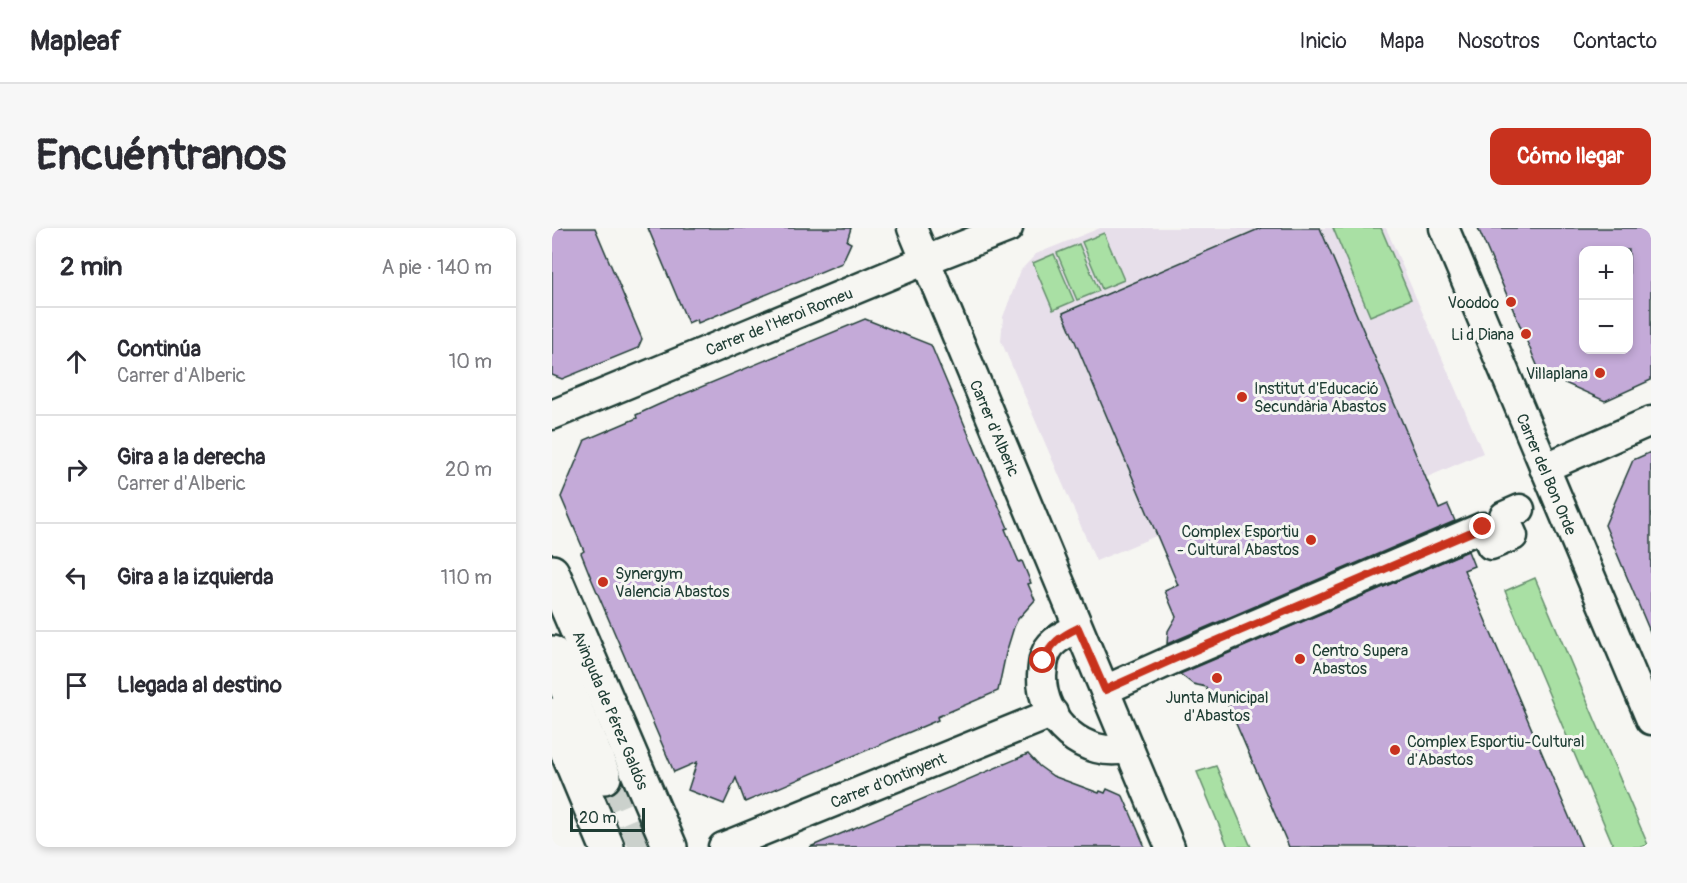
<!DOCTYPE html>
<html lang="es">
<head>
<meta charset="utf-8">
<style>
	:root { --surface:#fff; --page:#f7f7f7; --text:#2b2b33; --muted:#7c7c81; --line:#e1e1e2; --accent:#c8321e }
	body { margin:0; font-family:Pangolin,sans-serif; background:var(--page); color:var(--text) }
	.controls { position:absolute; right:18px; top:18px; display:grid; overflow:hidden; border-radius:12px; box-shadow:0 3px 9px #0003 }
	.controls button { width:54px; height:54px; display:grid; place-items:center; padding:0; border:0; border-bottom:2px solid var(--line); background:var(--surface); color:var(--text); font:30px sans-serif }
	.scale { position:absolute; left:18px; bottom:15px; width:75px; box-sizing:border-box; padding-left:6px; border:3px solid #1f3d34; border-top:0; font-size:16px; line-height:21px; white-space:nowrap; color:#1f3d34; -webkit-text-stroke:4px #f6f6f2; paint-order:stroke }
	.stop { position:absolute; width:18px; height:18px; margin:-14px; border:4px solid #c8321e; border-radius:50%; background:#fff }
	.stop.end { background:#c8321e; border-color:#fff; box-shadow:0 2px 6px #0008 }
	.list { margin:0; padding:0; list-style:none }
	h2 { display:flex; justify-content:space-between; align-items:center; height:78px; margin:0; padding:0 24px; font-size:26px }
	h2 small { font-size:20px; font-weight:400; color:var(--muted) }
	.list li { display:grid; grid-template-columns:39px 1fr auto; gap:18px; align-items:center; box-sizing:border-box; height:108px; padding:0 24px; border-top:2px solid var(--line) }
	.list b { display:block; font-size:22px; white-space:nowrap }
	.list p { margin:0; font-size:20px; white-space:nowrap; color:var(--muted) }
	.list em { font-size:20px; font-style:normal; color:var(--muted) }
	.icon { flex:none; width:33px; height:33px; fill:none; stroke:currentColor; stroke-width:2; stroke-linecap:round; stroke-linejoin:round }
	.map { position:relative; flex:none; width:1099px; height:619px; overflow:hidden; border-radius:12px }
	header { display:flex; align-items:center; gap:36px; box-sizing:border-box; height:84px; padding:0 30px; background:var(--surface); border-bottom:2px solid var(--line) }
	header strong { font-size:28px }
	nav { display:flex; gap:33px; margin-inline-start:auto; font-size:21px }
	.intro { display:flex; align-items:center; justify-content:space-between; box-sizing:border-box; height:144px; padding:0 36px }
	h1 { margin:0; font-size:42px }
	.button { padding:15px 27px; border-radius:12px; background:var(--accent); color:#fff; font-size:21px; font-weight:700 }
	main { display:flex; gap:36px; padding:0 36px }
	aside { flex:1; background:var(--surface); border-radius:12px; box-shadow:0 3px 9px #0003 }
	.map>svg:first-child { display:block }
</style>
</head>
<body>
<header>
<strong>Mapleaf</strong>
<nav><a>Inicio</a><a>Mapa</a><a>Nosotros</a><a>Contacto</a></nav>
</header>
<div class="intro"><h1>Encuéntranos</h1><a class="button">Cómo llegar</a></div>
<main>
<aside>
<h2>2 min<small>A pie · 140 m</small></h2>
<ul class="list">
<li><svg class="icon" aria-label="ahead" viewBox="0 0 24 24"><path d="M12 20V5M6 11l6-6 6 6"/></svg><div><b>Continúa</b><p>Carrer d'Alberic</p></div><em>10 m</em></li>
<li><svg class="icon" aria-label="right" viewBox="0 0 24 24"><path d="M7 20v-9h11M14 6l5 5-5 5"/></svg><div><b>Gira a la derecha</b><p>Carrer d'Alberic</p></div><em>20 m</em></li>
<li><svg class="icon" aria-label="left" viewBox="0 0 24 24"><path d="M17 20v-9H6M10 6l-5 5 5 5"/></svg><div><b>Gira a la izquierda</b></div><em>110 m</em></li>
<li><svg class="icon" aria-label="arrive" viewBox="0 0 24 24"><path d="M6 21V4h12l-3 4 3 4H6"/></svg><div><b>Llegada al destino</b></div></li>
</ul>
</aside>
<div class="map">
<svg width="1099" height="619" viewBox="0 0 1099 619">
	<rect width="100%" height="100%" fill="#f6f6f2"/>
	<filter id="ink" filterUnits="userSpaceOnUse"><feTurbulence type="fractalNoise" baseFrequency=".0167" numOctaves="2"/><feDisplacementMap in="SourceGraphic" scale="12" xChannelSelector="R" yChannelSelector="G"/><feConvolveMatrix kernelMatrix="1 2 1 2 8 2 1 2 1" color-interpolation-filters="sRGB"/></filter>
	<g filter="url(#ink)">
		<!-- built -->
		<path fill="#e7dfea" d="M548 0H834L931 225 626 357 604 308 544 333 449 113 451 89 469 42 484 26Z"/>
		<!-- green -->
		<g fill="#a9e0a4" stroke="#648e6c" stroke-width="1.5">
			<path d="M781 0H829L859 71 818 88Z"/>
			<path d="M552 5 572 52 550 61 530 14Z"/>
			<path d="M527 16 547 63 525 72 505 25Z"/>
			<path d="M502 26 522 73 501 82 481 35Z"/>
			<path d="M983 350 1096 617 1090 619H1062L953 363Z"/>
			<path d="M664 538 699 619H676L645 544Z"/>
		</g>
		<!-- building -->
		<g fill="#c4aad8" stroke="#1f3d34" stroke-width="1.5" fill-rule="evenodd">
			<path d="M0 0H43L90 111 86 120 10 151 0 147Z"/>
			<path d="M96 0H299L295 13 299 15 290 35 146 95 145 91 136 95Z"/>
			<path d="M709 0H768L887 281 896 277 903 293 615 416 616 403 624 389 613 363 626 357 511 85Z"/>
			<path d="M926 0H1099V152L1053 173 988 144ZM1032 22H1077V122H1032Z"/>
			<path d="M313 91 379 117 456 300 453 301 467 334 470 333 479 355 476 356 483 372 466 391 462 399 454 425 446 463 385 489 386 492 193 574 184 550 172 576 136 562 145 534 122 544 39 350 29 325 32 323 9 269 33 212 85 190 84 187 108 176Z"/>
			<path d="M1099 224V406L1053 297 1081 232Z"/>
			<path d="M916 323 922 338 912 342 1030 619H737L676 477 682 474 655 462 654 459 641 456 628 446Z"/>
			<path d="M476 526 487 538 501 548 547 565 548 563 553 565 555 561 571 568 593 619H258Z"/>
		</g>
		<g fill="none" stroke-linecap="round" stroke-linejoin="round">
			<!-- major-tunnel -->
			<path stroke="#cbd1cc" stroke-width="33" stroke-dasharray="33 16" stroke-linecap="butt" d="M63 546 94 619"/>
			<defs>
				<g id="minor">
					<path d="M360 0 618 619"/>
					<path d="M892 0 1099 492"/>
					<path d="M0 187 374 32 456 0"/>
					<path d="M992 240 1099 193"/>
					<path d="M526 400C517 404 506 409 499 417 491 426 491 437 490 448 489 493 533 532 577 520"/>
					<path d="M553 462 622 431 931 299 939 317 961 308 952 288 968 281"/>
					<path d="M171 619 501 485"/>
				</g>
				<g id="major">
					<path d="M0 344 118 619"/>
					<path d="M0 425 52 549"/>
					<path d="M0 487 55 619"/>
				</g>
			</defs>
			<!-- minor casing -->
			<use href="#minor" stroke="#1f3d34" stroke-width="33"/>
			<!-- major casing -->
			<use href="#major" stroke="#1f3d34" stroke-width="38"/>
			<!-- minor -->
			<use href="#minor" stroke="#f6f6f2" stroke-width="28"/>
			<!-- major -->
			<use href="#major" stroke="#f6f6f2" stroke-width="33"/>
		</g>
	</g>
	<g fill="none" stroke-linecap="round" stroke-linejoin="round" filter="url(#ink)">
		<!-- route -->
		<path stroke="#c8321e" stroke-width="8" d="M491 433C499 415 509 408 526 400L553 462 622 431 931 299"/>
	</g>
	<!-- markers -->
	<g fill="#c8321e" stroke="#f6f6f2" stroke-width="2">
		<circle cx="959" cy="74" r="6"/>
		<circle cx="974" cy="106" r="6"/>
		<circle cx="1048" cy="145" r="6"/>
		<circle cx="690" cy="169" r="6"/>
		<circle cx="759" cy="312" r="6"/>
		<circle cx="51" cy="354" r="6"/>
		<circle cx="748" cy="431" r="6"/>
		<circle cx="665" cy="450" r="6"/>
		<circle cx="843" cy="522" r="6"/>
	</g>
	<g text-anchor="middle" stroke-width="6" stroke-linejoin="round" paint-order="stroke">
		<!-- poi labels -->
		<g font-size="16" fill="#1f3d34" stroke="#f6f6f2" text-anchor="end">
			<text x="947" y="80">Voodoo</text>
			<text x="962" y="112">Li d Diana</text>
			<text x="1036" y="151">Villaplana</text>
			<text x="702" y="166" text-anchor="start">Institut d'Educació<tspan x="702" dy="18">Secundària Abastos</tspan></text>
			<text x="747" y="309">Complex Esportiu<tspan x="747" dy="18">- Cultural Abastos</tspan></text>
			<text x="63" y="351" text-anchor="start">Synergym<tspan x="63" dy="18">Valencia Abastos</tspan></text>
			<text x="760" y="428" text-anchor="start">Centro Supera<tspan x="760" dy="18">Abastos</tspan></text>
			<text x="665" y="475" text-anchor="middle">Junta Municipal<tspan x="665" dy="18">d'Abastos</tspan></text>
			<text x="855" y="519" text-anchor="start">Complex Esportiu-Cultural<tspan x="855" dy="18">d'Abastos</tspan></text>
		</g>
		<!-- street labels -->
		<g font-size="16" fill="#1f3d34" stroke="#f6f6f2">
			<text transform="translate(227 93) rotate(-22)" y="6">Carrer de l'Heroi Romeu</text>
			<text transform="translate(443 200) rotate(67)" y="6">Carrer d'Alberic</text>
			<text transform="translate(995 246) rotate(67)" y="6">Carrer del Bon Orde</text>
			<text transform="translate(59 482) rotate(67)" y="6">Avinguda de Pérez Galdós</text>
			<text transform="translate(336 552) rotate(-22)" y="6">Carrer d'Ontinyent</text>
		</g>
	</g>
</svg>
<div class="controls">
<button>+</button>
<button>−</button>
</div>
<div class="scale">20 m</div>
<div class="stop" style="left:491px;top:433px"></div>
<div class="stop end" style="left:931px;top:299px"></div>
</div>
</main>
</body>
</html>
